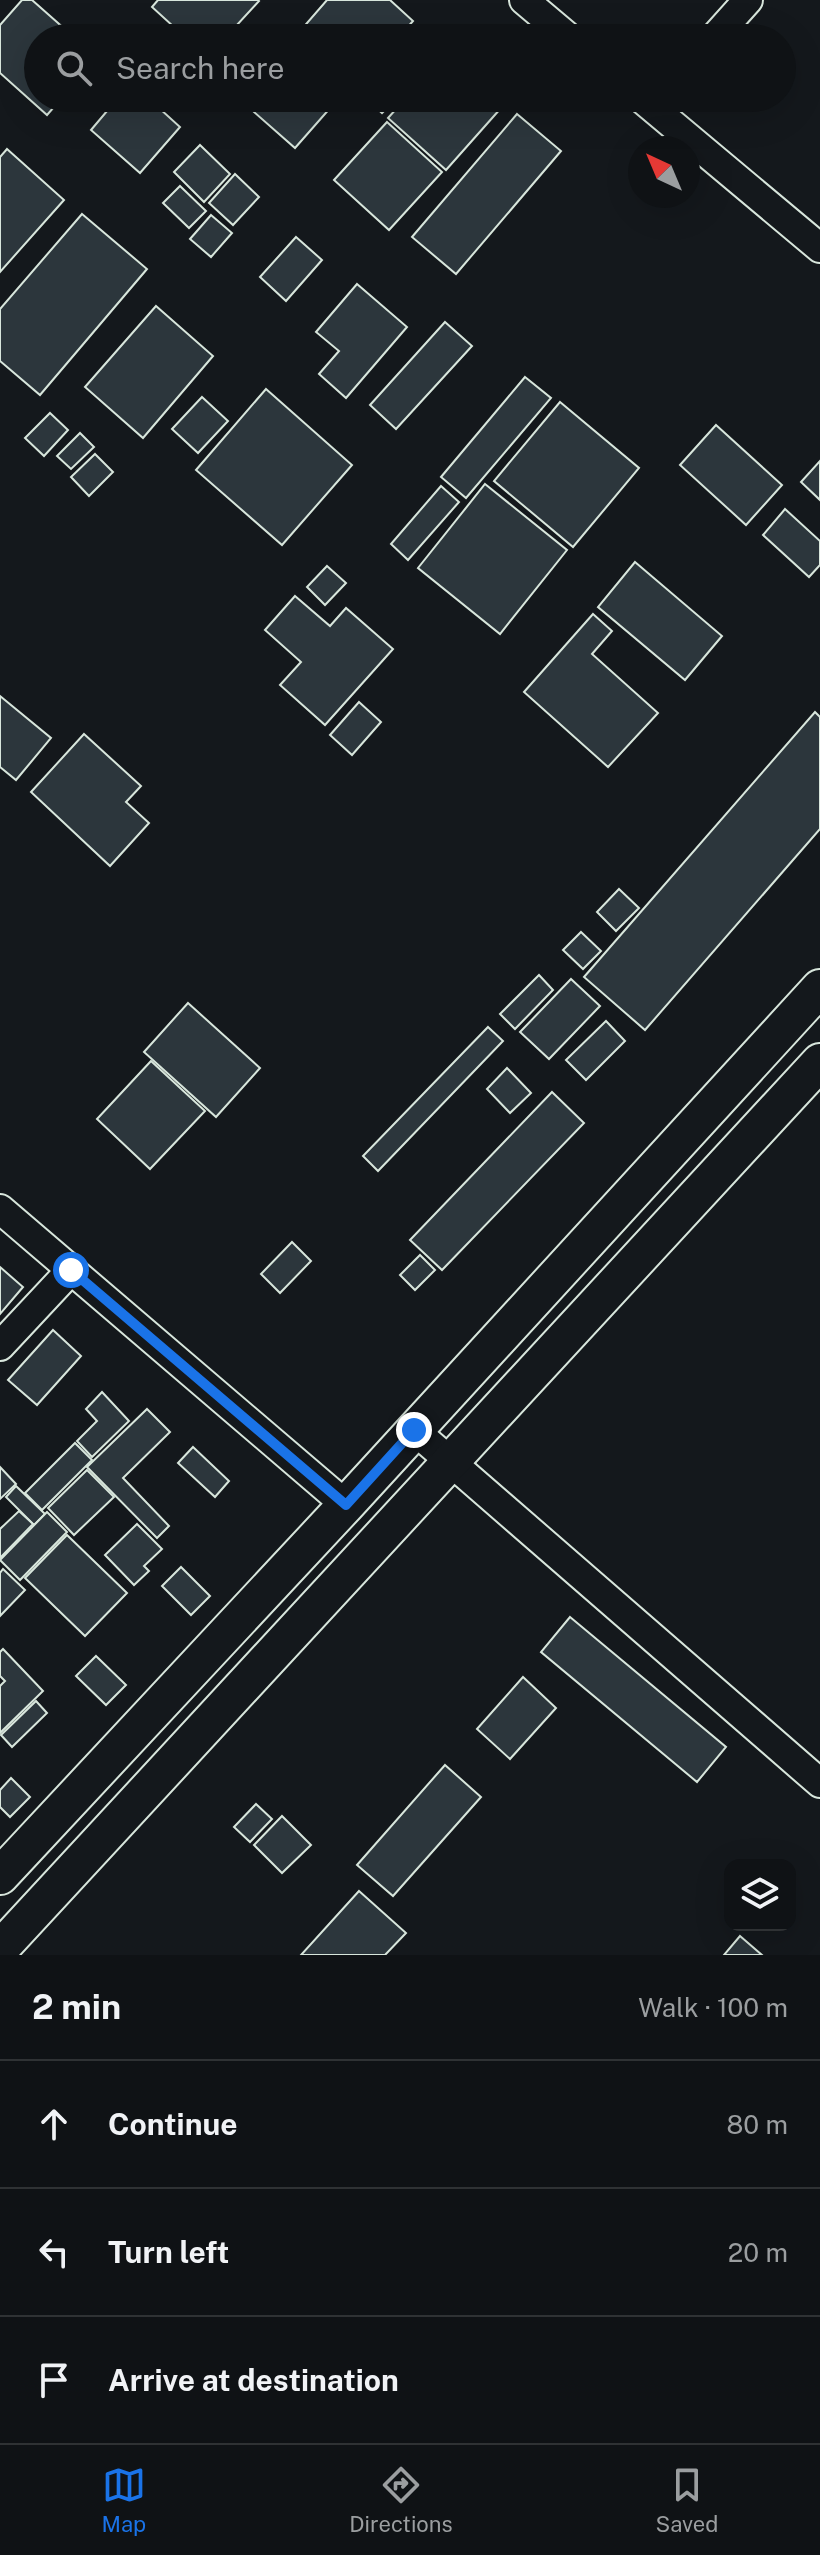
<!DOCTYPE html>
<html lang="en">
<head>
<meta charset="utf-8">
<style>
	:root { --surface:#0f1215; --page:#181b1e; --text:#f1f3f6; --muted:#9b9ea0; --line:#2f3234; --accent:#1a73e8 }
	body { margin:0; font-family:"Public Sans",sans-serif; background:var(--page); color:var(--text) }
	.controls { position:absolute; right:24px; bottom:24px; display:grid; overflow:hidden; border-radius:16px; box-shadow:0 8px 32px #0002 }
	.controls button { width:72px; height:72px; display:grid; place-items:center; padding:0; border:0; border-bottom:2px solid var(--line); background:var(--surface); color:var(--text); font:40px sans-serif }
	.compass { position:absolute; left:628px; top:136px; width:72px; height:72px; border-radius:50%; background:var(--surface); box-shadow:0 8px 32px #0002; rotate:316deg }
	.stop { position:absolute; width:24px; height:24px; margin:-18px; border:6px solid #1a73e8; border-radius:50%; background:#fff }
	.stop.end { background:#1a73e8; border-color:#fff; box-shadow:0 2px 8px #0008 }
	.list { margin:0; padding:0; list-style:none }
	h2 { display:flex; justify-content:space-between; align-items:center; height:104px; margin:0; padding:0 32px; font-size:34px }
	h2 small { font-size:26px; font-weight:400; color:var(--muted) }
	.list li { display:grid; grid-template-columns:52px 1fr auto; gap:24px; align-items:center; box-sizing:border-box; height:128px; padding:0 32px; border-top:2px solid var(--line) }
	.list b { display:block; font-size:30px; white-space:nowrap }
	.list em { font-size:26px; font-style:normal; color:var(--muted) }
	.icon { flex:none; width:44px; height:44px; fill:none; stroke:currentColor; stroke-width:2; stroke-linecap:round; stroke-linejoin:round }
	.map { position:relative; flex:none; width:820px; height:1955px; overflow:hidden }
	.search { position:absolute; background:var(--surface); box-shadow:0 8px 32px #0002; left:24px; right:24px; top:24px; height:88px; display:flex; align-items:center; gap:20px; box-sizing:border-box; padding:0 28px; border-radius:44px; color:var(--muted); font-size:30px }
	.sheet { height:488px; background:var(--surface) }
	nav { display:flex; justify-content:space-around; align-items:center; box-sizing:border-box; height:112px; border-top:2px solid var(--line); background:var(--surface); font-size:22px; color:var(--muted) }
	nav a { display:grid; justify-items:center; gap:4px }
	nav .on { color:var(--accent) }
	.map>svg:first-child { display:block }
</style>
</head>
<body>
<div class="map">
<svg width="820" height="1955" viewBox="0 0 820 1955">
	<rect width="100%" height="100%" fill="#14181c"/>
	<!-- building -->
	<g fill="#2c363c" stroke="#d8e6dc" stroke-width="2">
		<path d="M22 0H32L75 38H38V98H62L47 115 0 73V25Z"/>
		<path d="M158 0H258L259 1 225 38H186L152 7Z"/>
		<path d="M327 0H390L413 21 398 38H294Z"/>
		<path d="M118 98H148L180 127 140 173 91 130Z"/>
		<path d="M238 98H339L295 148Z"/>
		<path d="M366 98H397L382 113Z"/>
		<path d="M406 98H508L509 99 446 170 388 118Z"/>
		<path d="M517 114 561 151 456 274 412 237Z"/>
		<path d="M387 122 442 172 389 230 334 180Z"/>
		<path d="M200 145 230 174 204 202 174 172Z"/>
		<path d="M7 149 64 200 0 272V157Z"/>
		<path d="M235 174 259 197 233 225 209 203Z"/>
		<path d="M180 186 206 211 189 228 163 203Z"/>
		<path d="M82 214 147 269 40 395 0 361V309Z"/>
		<path d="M211 215 232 233 211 257 190 239Z"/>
		<path d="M296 237 322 260 286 301 260 277Z"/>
		<path d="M357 284 407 327 346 398 319 374 339 351 316 332Z"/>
		<path d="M156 306 213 356 143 438 85 387Z"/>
		<path d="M445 322 472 346 396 429 370 405Z"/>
		<path d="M525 377 551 398 466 498 441 477Z"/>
		<path d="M266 389 352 465 282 545 196 470Z"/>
		<path d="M202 397 228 421 198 453 172 429Z"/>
		<path d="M560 402 639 468 573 547 494 481Z"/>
		<path d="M50 413 68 430 44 456 25 438Z"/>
		<path d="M716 425 782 485 746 525 680 465Z"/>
		<path d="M80 433 94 447 71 469 57 456Z"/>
		<path d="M95 454 113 472 89 496 71 477Z"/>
		<path d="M820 461V500L801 482Z"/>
		<path d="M485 484 567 550 500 634 418 568Z"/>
		<path d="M441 486 459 502 408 560 391 544Z"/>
		<path d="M785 509 820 541V565L809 577 763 535Z"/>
		<path d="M635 562 722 636 685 680 598 607Z"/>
		<path d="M327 566 346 583 325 605 307 587Z"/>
		<path d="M295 596 330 626 346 608 393 649 325 725 280 685 301 662 265 630Z"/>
		<path d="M593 614 612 631 592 654 658 713 608 767 524 692Z"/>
		<path d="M0 696 51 738 16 780 0 767Z"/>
		<path d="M359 702 381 722 352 755 330 735Z"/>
		<path d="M815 712 820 717V829L645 1030 584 977Z"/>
		<path d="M84 734 141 786 126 802 149 823 110 866 31 792Z"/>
		<path d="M619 889 639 908 616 931 597 912Z"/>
		<path d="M581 932 601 951 583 969 563 950Z"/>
		<path d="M539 975 553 990 515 1029 500 1014Z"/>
		<path d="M571 979 600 1006 549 1059 520 1032Z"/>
		<path d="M188 1003 260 1068 216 1117 144 1052Z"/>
		<path d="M606 1021 625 1041 586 1080 566 1060Z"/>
		<path d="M488 1027 503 1041 378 1171 363 1156Z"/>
		<path d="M151 1061 205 1111 150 1169 97 1119Z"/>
		<path d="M507 1068 531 1093 510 1113 487 1089Z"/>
		<path d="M552 1092 584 1123 442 1270 410 1240Z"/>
		<path d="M292 1242 311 1261 280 1293 261 1274Z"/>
		<path d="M420 1255 435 1270 415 1290 400 1275Z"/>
		<path d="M0 1267 23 1287 0 1314Z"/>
		<path d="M53 1330 81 1356 37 1405 8 1380Z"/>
		<path d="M102 1392 129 1421 92 1457 77 1441 97 1421 86 1409Z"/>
		<path d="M147 1409 170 1432 123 1478 169 1526 157 1538 87 1467Z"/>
		<path d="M75 1443 92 1460 42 1510 25 1493Z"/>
		<path d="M193 1447 229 1481 215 1497 178 1463Z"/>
		<path d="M0 1467 16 1484 0 1499Z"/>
		<path d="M87 1470 114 1497 74 1535 48 1508Z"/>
		<path d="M16 1486 45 1514 34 1525 6 1497Z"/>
		<path d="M19 1511 33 1524 0 1558V1529Z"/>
		<path d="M47 1512 67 1532 20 1580 0 1560Z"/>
		<path d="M137 1524 162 1549 144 1566 149 1571 134 1585 105 1555Z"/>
		<path d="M67 1535 127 1593 85 1636 25 1578Z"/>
		<path d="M181 1567 210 1596 191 1615 162 1586Z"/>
		<path d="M3 1569 25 1590 0 1616V1573Z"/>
		<path d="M570 1617 726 1747 697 1782 541 1652Z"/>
		<path d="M3 1649 43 1691 0 1733V1686L5 1681 0 1676V1652Z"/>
		<path d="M96 1656 126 1685 106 1705 76 1676Z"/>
		<path d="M523 1677 556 1708 510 1759 477 1729Z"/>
		<path d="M36 1701 47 1713 12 1747 1 1735Z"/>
		<path d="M445 1765 481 1797 393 1896 357 1865Z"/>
		<path d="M11 1778 30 1797 10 1817 0 1807V1790Z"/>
		<path d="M256 1804 272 1819 250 1842 234 1827Z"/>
		<path d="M282 1816 311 1845 282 1873 254 1845Z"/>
		<path d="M359 1891 406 1933 385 1955H301Z"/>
		<path d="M740 1936 762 1955H724Z"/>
	</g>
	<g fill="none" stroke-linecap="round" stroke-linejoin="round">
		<defs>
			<g id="minor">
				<path d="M524 0 569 38"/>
				<path d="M714 38 748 0"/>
				<path d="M641 98 820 248"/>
				<path d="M0 1209 346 1505"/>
				<path d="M0 1346 71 1270"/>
				<path d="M414 1430 820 1783"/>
			</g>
			<g id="tertiary">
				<path d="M0 1876 346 1505 820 988"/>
				<path d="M0 1949 820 1062"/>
			</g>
		</defs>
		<!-- minor casing -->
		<use href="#minor" stroke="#d8e6dc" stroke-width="32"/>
		<!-- tertiary casing -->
		<use href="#tertiary" stroke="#d8e6dc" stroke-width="40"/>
		<!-- minor -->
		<use href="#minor" stroke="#14181c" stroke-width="28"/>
		<!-- tertiary -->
		<use href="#tertiary" stroke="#14181c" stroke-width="36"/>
	</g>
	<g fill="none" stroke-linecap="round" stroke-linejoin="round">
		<!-- route -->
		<path stroke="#1a73e8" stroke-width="10" d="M71 1270 346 1505 414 1430"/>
	</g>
</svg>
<div class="controls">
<button><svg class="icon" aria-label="layers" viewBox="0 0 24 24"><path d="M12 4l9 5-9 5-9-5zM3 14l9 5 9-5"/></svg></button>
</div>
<svg class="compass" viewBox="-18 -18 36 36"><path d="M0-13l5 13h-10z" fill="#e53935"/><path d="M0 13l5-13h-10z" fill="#9b9ea0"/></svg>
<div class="stop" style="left:71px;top:1270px"></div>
<div class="stop end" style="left:414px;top:1430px"></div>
<div class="search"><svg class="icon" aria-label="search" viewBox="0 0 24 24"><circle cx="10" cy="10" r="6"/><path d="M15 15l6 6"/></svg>Search here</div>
</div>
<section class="sheet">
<h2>2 min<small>Walk · 100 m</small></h2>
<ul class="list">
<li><svg class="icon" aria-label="ahead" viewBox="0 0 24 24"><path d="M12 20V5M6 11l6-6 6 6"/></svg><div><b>Continue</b></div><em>80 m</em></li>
<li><svg class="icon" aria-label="left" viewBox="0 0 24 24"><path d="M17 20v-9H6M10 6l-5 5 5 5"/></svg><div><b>Turn left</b></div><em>20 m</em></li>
<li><svg class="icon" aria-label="arrive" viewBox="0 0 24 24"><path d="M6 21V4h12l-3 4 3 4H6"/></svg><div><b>Arrive at destination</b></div></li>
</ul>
</section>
<nav>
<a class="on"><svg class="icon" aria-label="map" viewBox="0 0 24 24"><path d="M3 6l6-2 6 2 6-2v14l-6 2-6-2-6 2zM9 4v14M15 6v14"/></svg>Map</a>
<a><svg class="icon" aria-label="directions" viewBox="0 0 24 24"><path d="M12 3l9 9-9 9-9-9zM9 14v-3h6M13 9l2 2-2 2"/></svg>Directions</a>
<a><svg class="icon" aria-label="saved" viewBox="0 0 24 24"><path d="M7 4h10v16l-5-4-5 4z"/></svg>Saved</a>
</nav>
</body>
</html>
